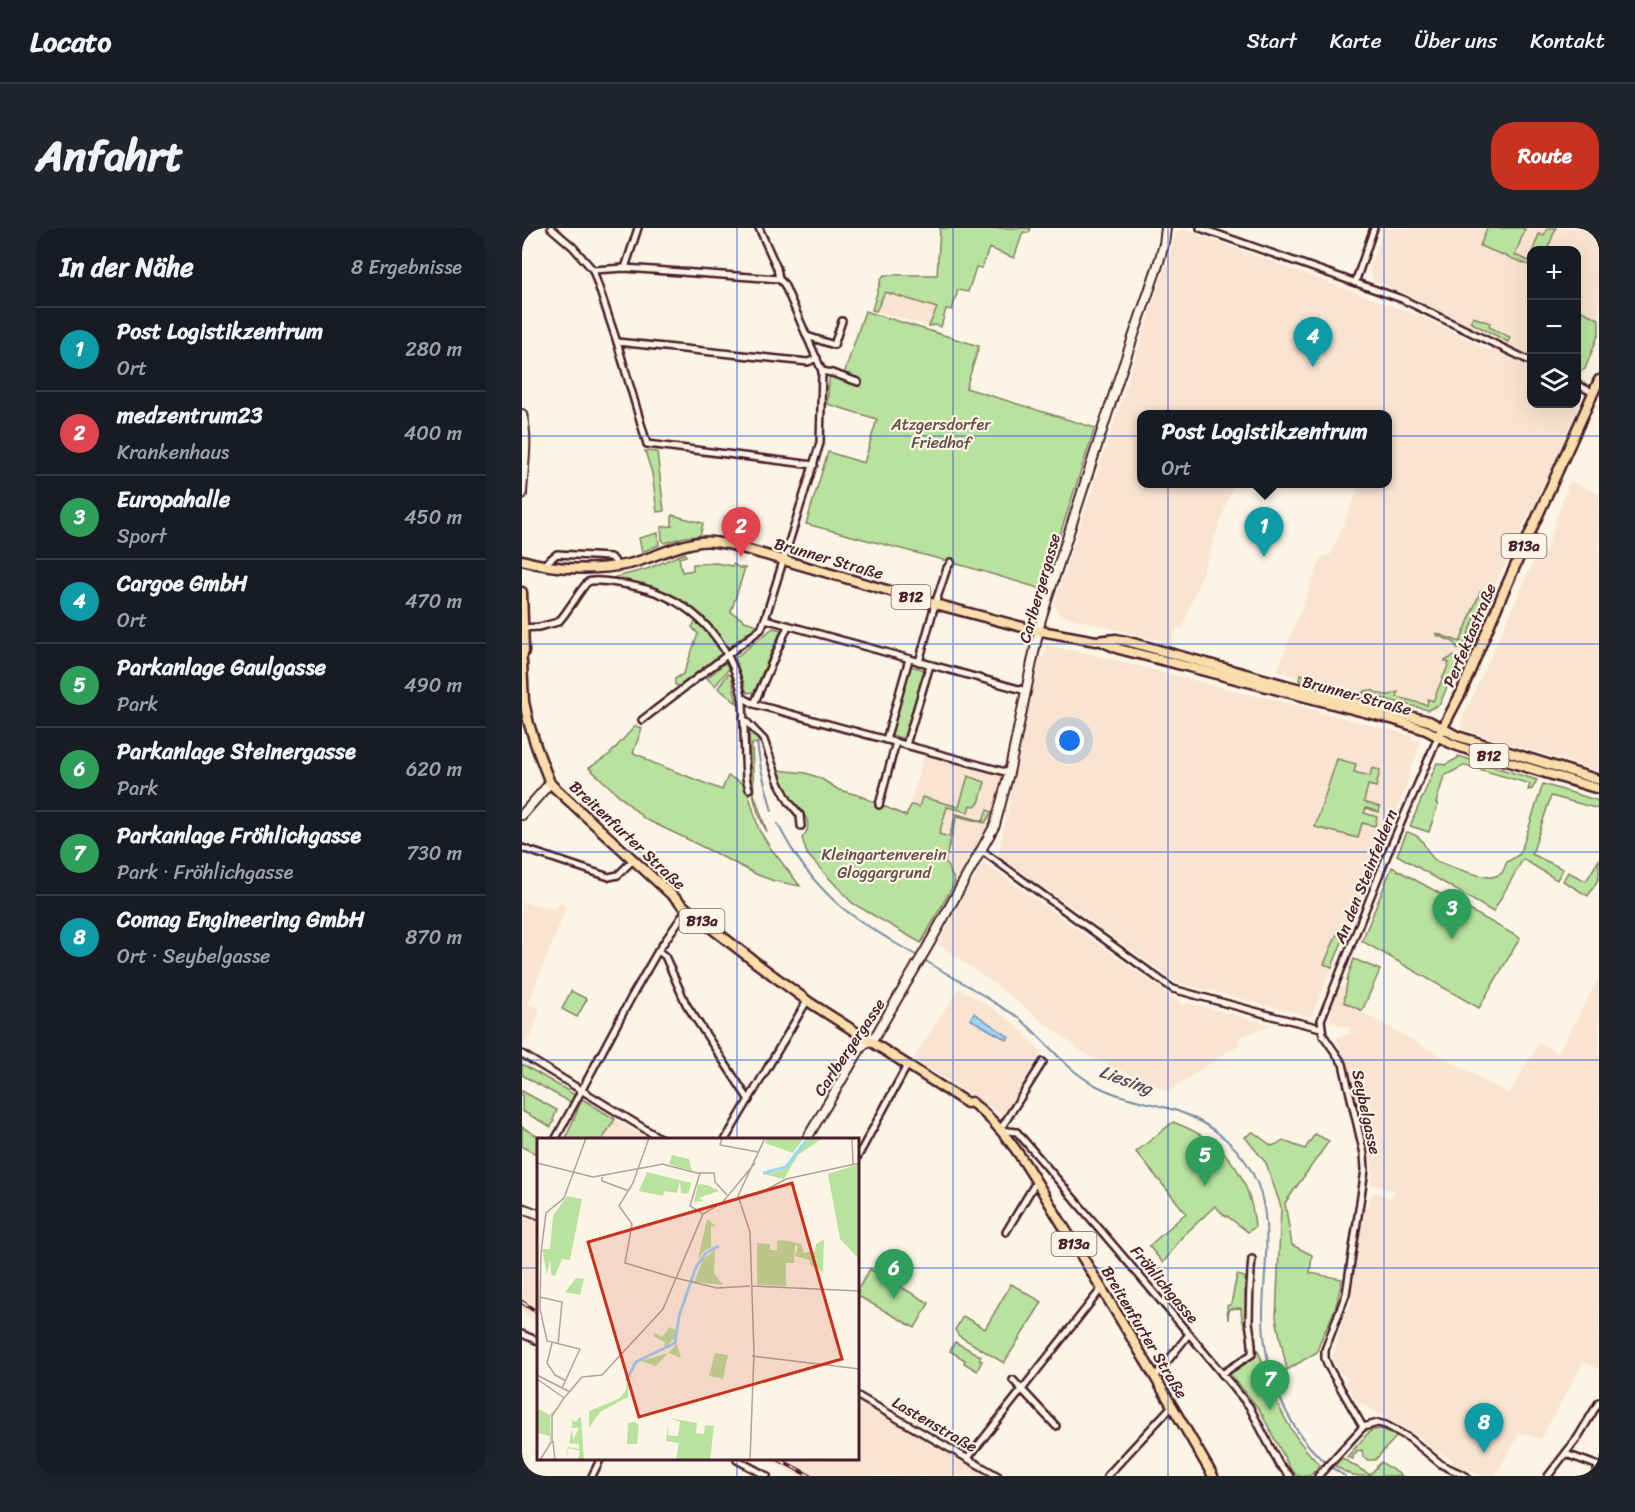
<!DOCTYPE html>
<html lang="de">
<head>
<meta charset="utf-8">
<style>
	:root { --surface:#171b24; --page:#20242c; --text:#f1f3f6; --muted:#9ea1a6; --line:#363941; --accent:#c8321e }
	body { margin:0; font-family:Sriracha,sans-serif; background:var(--page); color:var(--text) }
	.controls { position:absolute; right:18px; top:18px; display:grid; overflow:hidden; border-radius:12px; box-shadow:0 6px 24px #0002 }
	.controls button { width:54px; height:54px; display:grid; place-items:center; padding:0; border:0; border-bottom:2px solid var(--line); background:var(--surface); color:var(--text); font:30px sans-serif }
	.you { position:absolute; left:548px; top:513px; width:21px; height:21px; margin:-15px; border:4px solid #fff; border-radius:50%; background:#1a73e8; box-shadow:0 0 0 9px #1a73e833 }
	.badge { display:grid; place-items:center; width:39px; height:39px; border-radius:50%; background:var(--accent); color:#fff; font-size:20px; font-weight:700 }
	.pin { position:absolute; translate:-50% -50px; filter:drop-shadow(0 2px 3px #0008) }
	.pin::after { content:''; position:absolute; top:32px; width:21px; height:18px; background:inherit; clip-path:polygon(0 0,100% 0,50% 100%) }
	.popup { position:absolute; left:615px; top:182px; width:255px; height:78px; box-sizing:border-box; display:grid; place-content:center; border-radius:12px; background:var(--surface); filter:drop-shadow(0 2px 4px #0005); font-size:20px; white-space:nowrap; color:var(--muted) }
	.popup b { font-size:22px; color:var(--text) }
	.popup::after { content:''; position:absolute; left:50%; top:100%; margin-left:-12px; border:12px solid transparent; border-top-color:var(--surface) }
	.list { margin:0; padding:0; list-style:none }
	h2 { display:flex; justify-content:space-between; align-items:center; height:78px; margin:0; padding:0 24px; font-size:26px }
	h2 small { font-size:20px; font-weight:400; color:var(--muted) }
	.list li { display:grid; grid-template-columns:39px 1fr auto; gap:18px; align-items:center; box-sizing:border-box; height:84px; padding:0 24px; border-top:2px solid var(--line) }
	.list b { display:block; font-size:22px; white-space:nowrap }
	.list p { margin:0; font-size:20px; white-space:nowrap; color:var(--muted) }
	.list em { font-size:20px; font-style:normal; color:var(--muted) }
	.icon { flex:none; width:33px; height:33px; fill:none; stroke:currentColor; stroke-width:2; stroke-linecap:round; stroke-linejoin:round }
	.map { position:relative; flex:none; width:1077px; height:1248px; overflow:hidden; border-radius:24px }
	header { display:flex; align-items:center; gap:36px; box-sizing:border-box; height:84px; padding:0 30px; background:var(--surface); border-bottom:2px solid var(--line) }
	header strong { font-size:28px }
	nav { display:flex; gap:33px; margin-inline-start:auto; font-size:21px }
	.intro { display:flex; align-items:center; justify-content:space-between; box-sizing:border-box; height:144px; padding:0 36px }
	h1 { margin:0; font-size:42px }
	.button { padding:15px 27px; border-radius:24px; background:var(--accent); color:#fff; font-size:21px; font-weight:700 }
	main { display:flex; gap:36px; padding:0 36px }
	aside { flex:1; background:var(--surface); border-radius:24px; box-shadow:0 6px 24px #0002 }
	.map>svg:first-child { display:block }
</style>
</head>
<body>
<header>
<strong>Locato</strong>
<nav><a>Start</a><a>Karte</a><a>Über uns</a><a>Kontakt</a></nav>
</header>
<div class="intro"><h1>Anfahrt</h1><a class="button">Route</a></div>
<main>
<aside>
<h2>In der Nähe<small>8 Ergebnisse</small></h2>
<ul class="list">
<li><span class="badge" style="background:#0f9aa8">1</span><div><b>Post Logistikzentrum</b><p>Ort</p></div><em>280 m</em></li>
<li><span class="badge" style="background:#e0444e">2</span><div><b>medzentrum23</b><p>Krankenhaus</p></div><em>400 m</em></li>
<li><span class="badge" style="background:#2e9e5b">3</span><div><b>Europahalle</b><p>Sport</p></div><em>450 m</em></li>
<li><span class="badge" style="background:#0f9aa8">4</span><div><b>Cargoe GmbH</b><p>Ort</p></div><em>470 m</em></li>
<li><span class="badge" style="background:#2e9e5b">5</span><div><b>Parkanlage Gaulgasse</b><p>Park</p></div><em>490 m</em></li>
<li><span class="badge" style="background:#2e9e5b">6</span><div><b>Parkanlage Steinergasse</b><p>Park</p></div><em>620 m</em></li>
<li><span class="badge" style="background:#2e9e5b">7</span><div><b>Parkanlage Fröhlichgasse</b><p>Park · Fröhlichgasse</p></div><em>730 m</em></li>
<li><span class="badge" style="background:#0f9aa8">8</span><div><b>Comag Engineering GmbH</b><p>Ort · Seybelgasse</p></div><em>870 m</em></li>
</ul>
</aside>
<div class="map">
<svg width="1077" height="1248" viewBox="0 0 1077 1248">
	<rect width="100%" height="100%" fill="#fcf5e5"/>
	<filter id="ink" filterUnits="userSpaceOnUse"><feTurbulence type="fractalNoise" baseFrequency=".0167" numOctaves="2"/><feDisplacementMap in="SourceGraphic" scale="12" xChannelSelector="R" yChannelSelector="G"/><feConvolveMatrix kernelMatrix="1 2 1 2 8 2 1 2 1" color-interpolation-filters="sRGB"/></filter>
	<g filter="url(#ink)">
		<!-- built -->
		<g fill="#f8e4d0" fill-rule="evenodd">
			<path d="M862 0H1077V102L1059 154V172L1035 231 937 430 914 483H910L839 465 828 468 789 459 771 448 755 443 799 330 809 326 838 256H865V186H619V256H712L660 401 654 400 649 416 538 387 532 376 655 4 661 1 903 90 969 123 974 115 897 72 852 53 847 42ZM1010 22H1054V176H1010Z"/>
			<path d="M432 46 407 98 350 82 359 51 362 47Z"/>
			<path d="M1048 253 1077 266V543L940 501 938 496 1009 339 1014 330H1017L1020 322 1024 323 1040 273Z"/>
			<path d="M524 417 586 430 737 469 738 468 891 508 890 511 898 513 892 536H890L884 559 876 580 789 789 654 754 476 627 518 430H522Z"/>
			<path d="M408 524 487 545 478 580 447 644 433 654 423 633 384 589 402 527Z"/>
			<path d="M461 634 663 778 665 774 749 797 716 810 718 817 711 820 650 861V865L566 828 464 750 416 716Z"/>
			<path d="M0 674 33 681 36 675 45 678 6 776 18 781 9 809 5 808 1 820 0 819Z"/>
			<path d="M1077 750V1141L1061 1134 1019 1211 998 1205 973 1248H962L931 1236V1232L909 1220 898 1209 836 1174 823 1155 825 1150 822 1146 818 1145 810 1132 819 1098 830 1071 824 1066 834 998 838 999 843 978H847L850 965 854 964 868 971 872 963 849 956 851 945 842 889 836 885 827 841 814 810 828 805 827 798H820L808 793 809 782 817 759H823L822 774 987 866 1017 814 1036 825Z"/>
			<path d="M437 760 456 771 492 795 520 825 481 887 391 831Z"/>
			<path d="M60 871 128 912H43Z"/>
			<path d="M16 978V1096L0 1084V982Z"/>
			<path d="M336 1169 476 1248H276L247 1232H336Z"/>
		</g>
		<!-- green -->
		<g fill="#b9e29e" stroke="#828064" stroke-width="1.5">
			<path d="M418 0H509L507 5 501 4 492 30 467 20 460 40 454 39 446 64 436 62 430 82 424 81 419 99 413 97 407 98 415 80 363 64 354 83 350 82 359 51 362 47H415Z"/>
			<path d="M965 0H999L1003 1 993 27 1007 33 1009 27V38L958 18Z"/>
			<path d="M1025 0H1034L1025 22H1011L1017 6 1022 8Z"/>
			<path d="M1055 81 1077 91V105L1063 141 1055 144Z"/>
			<path d="M343 83 457 118 444 160 573 200 520 361 429 334 284 296 306 224 342 235 355 191 305 176 308 143 322 146Z"/>
			<path d="M951 89 968 95 967 99 988 109 986 114 948 94Z"/>
			<path d="M123 223 135 224 142 283 135 284 130 245Z"/>
			<path d="M150 287 181 295 178 308 163 309 143 315 140 312 139 299 150 298Z"/>
			<path d="M136 305 137 317 120 324 117 310Z"/>
			<path d="M163 325 164 328 157 330 160 344 171 342V336L194 335 210 338 211 336 218 340H223L209 384 223 393 235 397 206 420C174 374 144 359 90 350L125 341Z"/>
			<path d="M962 362 964 363 940 422 935 420 932 414 914 407V405L938 414 958 364Z"/>
			<path d="M173 394C185 397 193 415 200 425L157 458 153 457V451L161 446 163 442 176 406 170 399Z"/>
			<path d="M251 400 259 402 232 464 226 465 223 461 213 430Z"/>
			<path d="M931 428 937 430 918 476 906 482 839 465C850 458 854 467 865 467 868 468 873 465 876 464L875 469 905 477 906 471 911 473 927 435 923 433Z"/>
			<path d="M203 435 206 439V442L193 458 185 450Z"/>
			<path d="M389 438 403 442 383 511 369 507Z"/>
			<path d="M206 446 209 447 215 475 196 460Z"/>
			<path d="M779 446 816 461 815 465 788 458 777 452Z"/>
			<path d="M113 498 120 500 111 525 124 530V532L200 562 206 548 224 557 237 602 247 618 278 658 252 653 236 647 161 609 123 591 67 540 88 526Z"/>
			<path d="M230 502 241 514 230 516 232 566 245 604C226 571 229 540 227 503Z"/>
			<path d="M936 528 1015 552 1010 561 1006 562 1008 556 943 537 922 548 914 575 916 576 907 604 888 598 915 535 923 537 936 530Z"/>
			<path d="M815 531 834 536 832 544 848 548 850 540 858 542 854 559 846 557 842 574 858 579 857 584 844 580 842 585 855 589 853 598 840 595 836 610 793 599Z"/>
			<path d="M255 542 284 545 298 550 317 562 336 567 384 588 389 577 397 579 400 569 437 579 446 548 463 554 457 575 453 578 448 577 446 584 425 579 417 606 427 609 434 586 461 593 465 582 470 584 463 595 435 588 423 633 433 654 399 715 330 675 285 626 280 610C285 605 287 599 285 592 282 585 275 579 270 573 263 563 259 553 255 542Z"/>
			<path d="M1021 556 1077 573V581L1029 568 1010 626 1041 641 1035 652 1001 631 971 684 875 627 885 604C906 610 899 619 913 632 919 636 959 649 967 649 971 650 976 647 980 645L985 634 998 626Z"/>
			<path d="M1077 632V650L1066 668 1041 653 1046 644 1064 653Z"/>
			<path d="M870 639 998 710 957 780 840 713Z"/>
			<path d="M815 706 822 709 810 739 802 736Z"/>
			<path d="M832 731 858 742 840 783 822 774 826 748Z"/>
			<path d="M49 763 65 771 55 789 40 781Z"/>
			<path d="M0 836 53 867 49 875 0 847Z"/>
			<path d="M0 863 35 882 31 892 32 893 29 899 0 883Z"/>
			<path d="M60 871 93 891 80 912H43Z"/>
			<path d="M651 894C702 913 728 945 733 999L726 1004 705 988 704 989 693 978 659 1010 641 1035 627 1018 664 985 614 924Z"/>
			<path d="M0 899 17 909 19 912H16L15 920 16 921 14 926 0 919Z"/>
			<path d="M731 904 750 918 762 913 783 921 793 906 807 913 763 975 770 1017 790 1027 788 1045 820 1051C817 1063 816 1077 810 1088 805 1101 798 1110 795 1124L765 1142 754 1090 759 979 744 935 723 909Z"/>
			<path d="M348 1041 407 1075 393 1100 336 1068V1061Z"/>
			<path d="M715 1047 723 1049 724 1098H722L721 1093 720 1092 719 1080 707 1081 706 1092 705 1078 709 1076Z"/>
			<path d="M489 1056 520 1074 482 1135 437 1108 433 1102 441 1088 463 1101Z"/>
			<path d="M433 1114 459 1128 457 1132 460 1133 455 1143 442 1135 443 1132 428 1123Z"/>
			<path d="M732 1116C741 1130 744 1144 749 1159 760 1189 775 1215 798 1237L788 1248H776L768 1240 737 1181 708 1146 732 1129Z"/>
			<path d="M860 1201 875 1208 853 1232H846L841 1229 840 1222 834 1223V1226L831 1227V1231L825 1229 847 1204 851 1202Z"/>
			<path d="M820 1230 848 1247 859 1234 880 1248H831L813 1238Z"/>
		</g>
		<!-- water -->
		<path fill="#9ad6fb" stroke="#7a8da8" stroke-width="1.5" d="M452 785 487 809 485 812 448 791Z"/>
		<g fill="none" stroke-linecap="round" stroke-linejoin="round">
			<!-- stream -->
			<g stroke="#7a8da8" stroke-width="2">
				<path d="M235 515 239 541 250 583"/>
				<path d="M256 596C271 627 292 655 318 678 335 692 354 703 373 715 396 728 418 742 441 755 455 763 468 772 481 780 486 784 493 786 497 790 524 812 543 842 575 858 596 869 619 873 642 879 678 888 712 911 730 944 753 986 742 1037 741 1083 740 1144 768 1217 823 1248"/>
			</g>
			<defs>
				<g id="street">
					<path d="M29 0 51 19 71 42 95 114 125 216 292 237"/>
					<path d="M678 0 880 71 1010 134"/>
					<path d="M103 40 116 0"/>
					<path d="M71 42 103 40 257 51"/>
					<path d="M833 55 852 0"/>
					<path d="M285 108 312 117 320 93"/>
					<path d="M95 114 286 134 295 130"/>
					<path d="M300 143 310 145 336 154"/>
					<path d="M1054 156 1072 165"/>
					<path d="M21 337 35 326 88 329 92 332 95 338"/>
					<path d="M243 391 504 463"/>
					<path d="M1 400 17 399 36 394C44 387 61 357 66 354 73 350 107 357 116 359 170 371 209 414 220 468 222 477 221 487 222 495 222 514 223 532 224 550L227 561"/>
					<path d="M397 434 413 376 425 340 429 334"/>
					<path d="M220 469 232 476 487 545"/>
					<path d="M232 476 266 398"/>
					<path d="M221 490 242 512 257 555 267 574 278 587 279 598"/>
					<path d="M120 492 239 401 243 391 298 215 300 143 262 56 257 51 255 40 237 0"/>
					<path d="M364 512 387 431"/>
					<path d="M384 517 408 437"/>
					<path d="M357 577 374 514"/>
					<path d="M0 620 87 649 96 647 111 632"/>
					<path d="M459 622 651 761 754 789 799 800"/>
					<path d="M136 723 143 728 164 776 227 872"/>
					<path d="M0 826 141 912"/>
					<path d="M521 834 478 902 495 904 667 1106 727 1178 757 1236 768 1248"/>
					<path d="M33 912 110 768 136 723 165 681"/>
					<path d="M203 912 285 773"/>
					<path d="M336 928 386 836"/>
					<path d="M484 1004 514 954"/>
					<path d="M0 1106 16 1113"/>
					<path d="M700 1146 730 1126C731 1115 728 1104 727 1093 727 1072 728 1052 730 1031"/>
					<path d="M633 1149 667 1106"/>
					<path d="M491 1152 534 1198"/>
					<path d="M336 1168 476 1248"/>
					<path d="M841 1199 806 1138 803 1130V1122L824 1066 843 942 842 926 821 836 801 807 799 792 866 625 916 509"/>
					<path d="M841 1199 856 1195 864 1197 887 1210 920 1237 944 1248"/>
					<path d="M1044 1226 1077 1238"/>
					<path d="M446 1230 580 1060"/>
					<path d="M215 1232 245 1248"/>
					<path d="M70 1248 78 1232"/>
					<path d="M585 1248 650 1178"/>
					<path d="M796 1248 841 1199"/>
					<path d="M1026 1248 1056 1209 1077 1174"/>
					<path d="M1074 1248 1076 1238"/>
				</g>
				<g id="secondary">
					<path d="M0 186C7 211 1 240 0 266"/>
					<path d="M0 587 28 555"/>
					<path d="M284 912 340 818 354 807 406 718 473 597 487 545 519 391 597 150 636 37 642 16 644 0"/>
					<path d="M0 980 16 986"/>
				</g>
				<g id="primary">
					<path d="M0 332C33 342 73 343 107 336 131 330 153 317 178 314 187 312 197 315 206 316L413 376 508 401 574 413 594 411 604 413 767 458 907 493 935 508 1077 552"/>
					<path d="M0 364 2 423 0 429"/>
					<path d="M581 414 597 421 873 492 904 502 930 516 944 521 1077 561"/>
					<path d="M0 433 2 474 7 496 15 521 28 555 33 560 165 681 237 737 287 774 445 875 449 874C490 904 516 958 543 1001 594 1083 643 1165 691 1248"/>
					<path d="M919 503 939 465 981 365 1077 152"/>
				</g>
			</defs>
			<!-- street casing -->
			<use href="#street" stroke="#4a1f2b" stroke-width="10"/>
			<!-- secondary casing -->
			<use href="#secondary" stroke="#4a1f2b" stroke-width="12"/>
			<!-- primary casing -->
			<use href="#primary" stroke="#4a1f2b" stroke-width="13"/>
			<!-- street -->
			<use href="#street" stroke="#fcf5e5" stroke-width="5"/>
			<!-- secondary -->
			<use href="#secondary" stroke="#fcf5e5" stroke-width="8"/>
			<!-- primary -->
			<use href="#primary" stroke="#faddab" stroke-width="8"/>
			<defs>
				<g id="rail">
					<path d="M0 1074 16 1085"/>
					<path d="M258 1232 288 1248"/>
				</g>
			</defs>
			<!-- rail casing -->
			<use href="#rail" stroke="#4a1f2b" stroke-width="4.5"/>
			<!-- rail -->
			<use href="#rail" stroke="#fcf5e5" stroke-width="2" stroke-dasharray="7" stroke-linecap="butt"/>
		</g>
	</g>
	<!-- grid -->
	<path fill="none" stroke="#1d4ed8" stroke-width="1.5" stroke-opacity="0.55" d="M215 0V912M431 0V1248M646 0V1248M862 0V1248M0 208H1077M0 416H1077M0 624H1077M0 832H1077M0 1040H16M336 1040H1077M215 1232V1248"/>
	<g text-anchor="middle" stroke-width="4.5" stroke-linejoin="round" paint-order="stroke">
		<!-- shield labels -->
		<g fill="#fcf5e5" stroke="#7f5f63" stroke-width="1.5">
			<rect x="979.5" y="306" width="45" height="24" rx="4.5"/>
			<rect x="369.5" y="357" width="39" height="24" rx="4.5"/>
			<rect x="947.5" y="516" width="39" height="24" rx="4.5"/>
			<rect x="157.5" y="681" width="45" height="24" rx="4.5"/>
			<rect x="529.5" y="1004" width="45" height="24" rx="4.5"/>
		</g>
		<g font-size="15" font-weight="bold" fill="#4a1f2b">
			<text x="1002" y="323">B13a</text>
			<text x="389" y="374">B12</text>
			<text x="967" y="533">B12</text>
			<text x="180" y="698">B13a</text>
			<text x="552" y="1021">B13a</text>
		</g>
		<!-- park labels -->
		<g font-size="16" fill="#665048" stroke="#fcf5e5">
			<text x="419" y="202">Atzgersdorfer<tspan x="419" dy="18">Friedhof</tspan></text>
			<text x="362" y="632">Kleingartenverein<tspan x="362" dy="18">Gloggargrund</tspan></text>
		</g>
		<!-- street labels -->
		<g font-size="16" fill="#4a1f2b" stroke="#fcf5e5">
			<text transform="translate(307 330) rotate(16)" y="6">Brunner Straße</text>
			<text transform="translate(517 360) rotate(-74)" y="6">Carlbergergasse</text>
			<text transform="translate(947 407) rotate(-67)" y="6">Perfektastraße</text>
			<text transform="translate(835 467) rotate(15)" y="6">Brunner Straße</text>
			<text transform="translate(106 607) rotate(43)" y="6">Breitenfurter Straße</text>
			<text transform="translate(843 648) rotate(-68)" y="6">An den Steinfeldern</text>
			<text transform="translate(327 819) rotate(-56)" y="6">Carlbergergasse</text>
			<text transform="translate(845 884) rotate(78)" y="6">Seybelgasse</text>
			<text transform="translate(643 1056) rotate(50)" y="6">Fröhlichgasse</text>
			<text transform="translate(623 1104) rotate(59)" y="6">Breitenfurter Straße</text>
			<text transform="translate(413 1196) rotate(30)" y="6">Lastenstraße</text>
		</g>
		<!-- water labels -->
		<g font-size="18" font-style="italic" fill="#5e4d5f" stroke="#fcf5e5">
			<text transform="translate(604 852) rotate(20)" y="6">Liesing</text>
		</g>
	</g>
	<!-- overview -->
	<g transform="translate(15 910)">
		<rect width="322" height="322" fill="#fcf5e5"/>
		<path d="M230 0H267L256 15 228 5ZM271 0H286L261 17 247 41 226 36 248 31ZM135 17 152 21 155 33 132 26ZM322 26V121L303 101 291 36ZM110 34 154 45 153 51 150 56 144 55 143 43 140 55 127 53 126 58 102 53ZM161 46 171 47 182 53 162 60 167 63 157 64ZM30 58 45 61 33 122 25 121 18 138 14 137 13 121 10 137 5 111H13L16 78ZM170 81 179 88H174V109L184 106 168 112 161 121ZM287 101 286 134 273 127V122L258 118 261 108 258 107 257 125H249V148L220 147V105L233 106V112H240V103L246 102 264 106 267 115 278 113 279 106ZM178 112 177 135 186 147 157 144 166 121ZM39 140 47 141 43 157 28 154ZM133 189 140 193 139 198 126 212 128 204 116 198 118 195 125 199ZM140 206 144 220 131 215 119 228 104 223 131 215ZM178 215 191 217 186 241 172 238ZM91 236 99 242 92 238 91 259 63 274 52 290V273L83 260 89 252ZM0 270 13 277 19 270 13 280 14 300 11 307 13 298 0 295ZM42 279 44 280 47 322H41L43 313 32 310 29 319 31 309 42 311V306L32 305 35 291 36 302 42 290H35V282L39 284ZM133 280 160 285 159 295 167 296 168 287 177 288 173 322H139L142 305 129 303 131 286V297L141 298 143 284ZM97 284 102 287 100 306H90L91 285Z" fill="#b9e29e"/>
		<path fill="none" stroke="#9ad6fb" stroke-width="3" d="M226 35 249 29 271 0M89 243 99 224 138 205 142 178 159 129 169 115 182 108"/>
		<path fill="none" stroke="#b59f9b" stroke-width="1.5" d="M112 0 96 45 82 68 95 86 88 125 138 140M185 0 183 7 221 14M315 0 316 26M0 25 56 39 116 28M116 28 125 26 160 35H177L178 44 190 57M163 35 153 68 166 76M65 39V43L92 53M185 65 223 55 249 41 323 25M139 140 180 150 213 148M215 148 323 153M3 159 25 164 21 206M15 205 10 225 18 237 29 243M215 218 323 231M0 237 33 254M0 241 27 260M25 250 43 211 10 203 3 171 4 115 9 75 27 60 49 0M16 303 18 322M3 322 15 303V278L27 260 45 239 65 237 126 171 166 76 185 65 218 25M213 322 217 215 213 94 201 58 228 0"/>
		<path fill="#c8321e" fill-opacity="0.15" stroke="#c8321e" stroke-width="3" d="M255 45 305 221 102 279 51 104Z"/>
		<rect width="322" height="322" fill="none" stroke="#4a1f2b" stroke-width="3"/>
	</g>
</svg>
<div class="controls">
<button>+</button>
<button>−</button>
<button><svg class="icon" aria-label="layers" viewBox="0 0 24 24"><path d="M12 4l9 5-9 5-9-5zM3 14l9 5 9-5"/></svg></button>
</div>
<div class="you"></div>
<div class="pin badge" style="left:742px;top:329px;background:#0f9aa8">1</div>
<div class="popup"><b>Post Logistikzentrum</b>Ort</div>
<div class="pin badge" style="left:219px;top:329px;background:#e0444e">2</div>
<div class="pin badge" style="left:930px;top:711px;background:#2e9e5b">3</div>
<div class="pin badge" style="left:791px;top:139px;background:#0f9aa8">4</div>
<div class="pin badge" style="left:683px;top:958px;background:#2e9e5b">5</div>
<div class="pin badge" style="left:372px;top:1071px;background:#2e9e5b">6</div>
<div class="pin badge" style="left:748px;top:1182px;background:#2e9e5b">7</div>
<div class="pin badge" style="left:962px;top:1225px;background:#0f9aa8">8</div>
</div>
</main>
</body>
</html>
